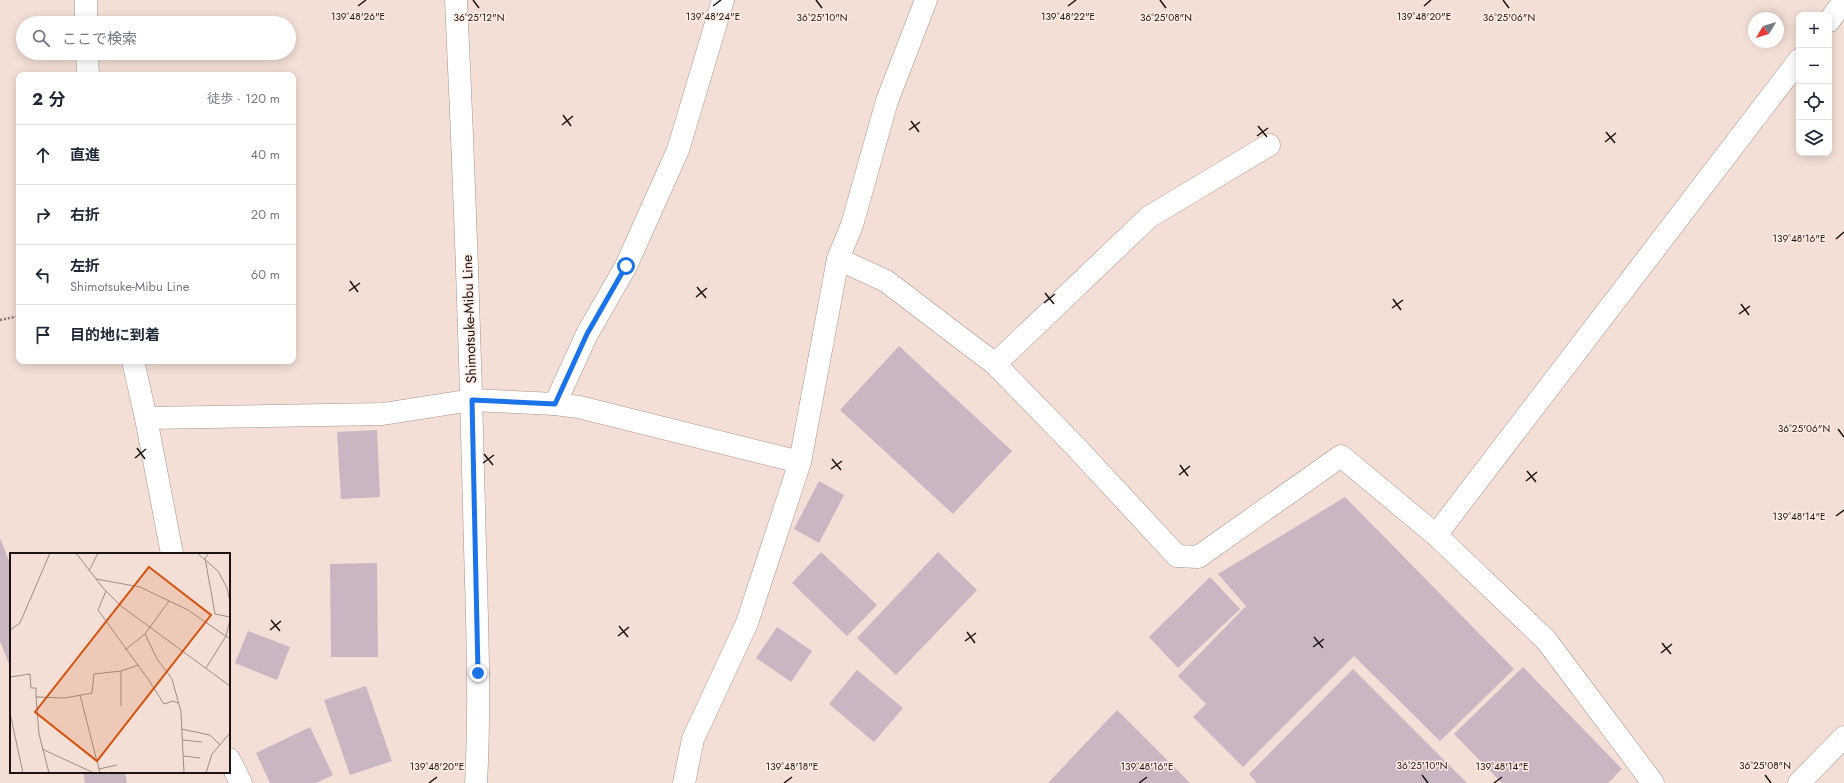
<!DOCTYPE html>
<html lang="ja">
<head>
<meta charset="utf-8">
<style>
	:root { --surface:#fff; --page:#f2f2f3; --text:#1f2937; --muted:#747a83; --line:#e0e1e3 }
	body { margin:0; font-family:Jost,"Noto Sans JP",sans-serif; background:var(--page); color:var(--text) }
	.controls { position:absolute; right:12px; top:12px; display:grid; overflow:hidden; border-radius:8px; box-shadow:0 2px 10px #0003 }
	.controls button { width:36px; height:36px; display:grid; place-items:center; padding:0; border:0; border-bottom:1px solid var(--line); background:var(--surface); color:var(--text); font:20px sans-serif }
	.compass { position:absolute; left:1748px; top:12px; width:36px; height:36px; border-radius:50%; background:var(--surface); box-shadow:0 2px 10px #0003; rotate:232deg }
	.stop { position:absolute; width:12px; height:12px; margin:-9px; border:3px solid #1a73e8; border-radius:50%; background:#fff }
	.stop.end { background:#1a73e8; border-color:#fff; box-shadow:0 1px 4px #0008 }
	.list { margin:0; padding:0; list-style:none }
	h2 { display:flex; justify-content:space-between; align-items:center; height:52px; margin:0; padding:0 16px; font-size:17px }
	h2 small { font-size:13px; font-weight:400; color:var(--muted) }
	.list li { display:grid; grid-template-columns:26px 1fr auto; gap:12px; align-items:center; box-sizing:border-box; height:60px; padding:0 16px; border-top:1px solid var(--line) }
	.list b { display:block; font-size:15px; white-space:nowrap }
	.list p { margin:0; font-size:13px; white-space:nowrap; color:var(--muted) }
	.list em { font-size:13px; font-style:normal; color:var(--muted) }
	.icon { flex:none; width:22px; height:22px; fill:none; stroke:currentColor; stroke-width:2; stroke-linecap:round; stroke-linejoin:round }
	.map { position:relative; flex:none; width:1844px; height:783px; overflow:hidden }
	.search { position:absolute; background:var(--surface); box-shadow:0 2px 10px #0003; left:16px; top:16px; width:280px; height:44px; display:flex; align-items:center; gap:10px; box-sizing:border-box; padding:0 14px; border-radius:22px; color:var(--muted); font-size:15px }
	.panel { position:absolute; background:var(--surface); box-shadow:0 2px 10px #0003; left:16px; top:72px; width:280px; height:292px; border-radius:8px }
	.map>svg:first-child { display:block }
</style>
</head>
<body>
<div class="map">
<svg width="1844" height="783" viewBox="0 0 1844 783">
	<rect width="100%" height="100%" fill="#f3dfd5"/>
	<!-- building -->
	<g fill="#c8b6c3">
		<path d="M899 346 1012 451 953 514 840 410Z"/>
		<path d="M377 430 380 497 341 499 337 432Z"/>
		<path d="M819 481 844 495 819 543 794 529Z"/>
		<path d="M1345 497 1514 669 1440 741 1354 656 1243 767 1193 717 1206 704 1178 676 1246 606 1218 574Z"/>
		<path d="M0 538 11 566V669L0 641Z"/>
		<path d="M821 552 877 605 847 636 792 583Z"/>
		<path d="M938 552 977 590 896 675 857 638Z"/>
		<path d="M377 563 378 657H331L330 564Z"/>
		<path d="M1210 577 1240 609 1178 668 1149 637Z"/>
		<path d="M777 627 812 651 791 682 756 658Z"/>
		<path d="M248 631 290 647 277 680 235 663Z"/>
		<path d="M1523 667 1622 769 1608 783H1502L1454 734Z"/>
		<path d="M1353 669 1467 783H1257L1249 774Z"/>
		<path d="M857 670 903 708 874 742 829 704Z"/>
		<path d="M366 686 392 761 350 775 324 700Z"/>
		<path d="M1117 710 1190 783H1048Z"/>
		<path d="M310 727 333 775 316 783H270L256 753Z"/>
		<path d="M83 772H125L127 783H85Z"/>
	</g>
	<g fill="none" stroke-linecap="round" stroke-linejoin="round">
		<defs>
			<g id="street">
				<path d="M86 0V23"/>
				<path d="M1829 21 1844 1"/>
				<path d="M87 53 88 75"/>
				<path d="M838 259 886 281 995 364 1074 445 1177 556 1198 557 1341 456 1436 535 1546 640 1653 783"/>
				<path d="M133 361 146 418 172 554"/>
				<path d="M995 364 1149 217 1269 145"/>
				<path d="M555 404 587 334 626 266 678 150 723 0"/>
				<path d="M146 418 383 414 472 400 555 404 579 407 800 462"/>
				<path d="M1436 535 1799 60"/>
				<path d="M229 759 241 783"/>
				<path d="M684 783 693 739 747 623 800 462 838 259 852 225 887 101 926 0"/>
				<path d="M1799 783 1844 737"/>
			</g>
			<path id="secondary" d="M456 0C464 169 470 338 474 508 476 599 481 691 476 783"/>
		</defs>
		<!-- street casing -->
		<use href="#street" stroke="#a6938a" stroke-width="23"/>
		<!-- secondary casing -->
		<use href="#secondary" stroke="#a6938a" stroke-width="23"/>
		<!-- path -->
		<path stroke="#837670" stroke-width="2.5" stroke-dasharray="2 2" stroke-linecap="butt" d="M0 320 19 316"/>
		<!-- street -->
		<use href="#street" stroke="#fff" stroke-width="22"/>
		<!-- secondary -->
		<use href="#secondary" stroke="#fff" stroke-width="22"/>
	</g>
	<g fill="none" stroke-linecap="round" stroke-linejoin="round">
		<!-- route -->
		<path stroke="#1a73e8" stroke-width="5" d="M478 673 472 400 555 404 587 334 626 266"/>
	</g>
	<!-- ticks -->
	<path fill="none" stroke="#1b1411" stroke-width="1.5" d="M473 0 479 8M816 0 822 8M1160 0 1166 8M1503 0 1509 8M358 6 366 0M713 6 721 0M1068 6 1076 0M1424 6 1431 0M563 115 571 126M911 121 919 132M562 125 573 116M1258 126 1267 137M909 130 920 122M1606 132 1615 143M1257 136 1268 128M1605 142 1616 133M1836 239 1844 232M350 281 358 292M697 287 706 298M349 291 360 283M1045 293 1054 304M696 297 707 288M1393 299 1401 310M1044 303 1055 294M1741 304 1749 315M1392 308 1403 300M1739 314 1750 306M1838 429 1844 437M137 448 145 459M484 454 493 465M135 458 146 449M832 459 841 470M483 463 494 455M1180 465 1188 476M831 469 842 461M1527 471 1536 482M1179 475 1190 466M1526 481 1537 472M1836 516 1844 510M271 620 280 631M619 626 628 637M270 630 281 621M967 632 975 643M618 636 629 627M1314 637 1323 648M965 641 976 633M1662 643 1671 654M1313 647 1324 639M1661 653 1672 644M1422 775 1428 783M1765 775 1771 783M429 783 437 777M784 783 792 777M1139 783 1147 777M1494 783 1502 777"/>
	<g text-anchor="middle" stroke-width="3" stroke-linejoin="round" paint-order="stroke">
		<!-- street labels -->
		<g font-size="14" fill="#1b1411" stroke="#feede5">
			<text transform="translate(469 319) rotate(-92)" y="5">Shimotsuke-Mibu Line</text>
		</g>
	</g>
	<!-- overview -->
	<g transform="translate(10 553)">
		<rect width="220" height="220" fill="#f3dfd5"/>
		<path fill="none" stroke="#9d8e87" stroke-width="1" d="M66 0 93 35 111 53 220 133M187 0 208 18 217 35 220 49M199 0 195 5 205 61 220 64M79 18 88 0M86 26 130 34 178 57 220 86M96 38 88 57 138 126 154 151 163 148 168 150M0 77 10 70 40 0M135 81 147 106 162 126 171 159 174 220M115 97 135 81 159 48M196 115 216 83 220 67M111 118V153M0 124 20 121 21 135H26V144L55 145 82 140 84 121 111 118 129 112M70 142 90 220M26 144 29 181 39 220M0 160 13 220M171 176 200 182 210 192M173 187 192 189M32 196 84 220M174 203 190 205M89 216 107 212M196 220 202 201 220 180"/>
		<path fill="#d4520c" fill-opacity="0.15" stroke="#d4520c" stroke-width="2" d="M139 14 201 62 87 208 25 159Z"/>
		<rect width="220" height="220" fill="none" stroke="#1b1411" stroke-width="2"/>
	</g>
	<g font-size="10" text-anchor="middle" fill="#1b1411" stroke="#feede5" stroke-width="3" stroke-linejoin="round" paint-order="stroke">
		<text x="358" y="20">139°48'26"E</text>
		<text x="1068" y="20">139°48'22"E</text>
		<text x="1424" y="20">139°48'20"E</text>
		<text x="713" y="20">139°48'24"E</text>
		<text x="479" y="21">36°25'12"N</text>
		<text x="822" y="21">36°25'10"N</text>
		<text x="1166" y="21">36°25'08"N</text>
		<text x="1509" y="21">36°25'06"N</text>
		<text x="1799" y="242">139°48'16"E</text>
		<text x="1804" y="432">36°25'06"N</text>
		<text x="1799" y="520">139°48'14"E</text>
		<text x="1422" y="769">36°25'10"N</text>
		<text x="1765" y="769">36°25'08"N</text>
		<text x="437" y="770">139°48'20"E</text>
		<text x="792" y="770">139°48'18"E</text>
		<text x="1147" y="770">139°48'16"E</text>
		<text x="1502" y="770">139°48'14"E</text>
	</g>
</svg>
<div class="controls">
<button>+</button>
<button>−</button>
<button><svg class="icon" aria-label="locate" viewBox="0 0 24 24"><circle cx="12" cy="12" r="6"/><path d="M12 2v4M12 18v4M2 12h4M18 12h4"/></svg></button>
<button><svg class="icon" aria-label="layers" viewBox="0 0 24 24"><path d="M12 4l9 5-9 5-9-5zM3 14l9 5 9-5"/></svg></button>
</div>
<svg class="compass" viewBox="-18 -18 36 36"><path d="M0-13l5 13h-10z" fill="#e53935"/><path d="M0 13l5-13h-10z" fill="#747a83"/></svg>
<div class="stop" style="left:626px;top:266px"></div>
<div class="stop end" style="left:478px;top:673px"></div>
<div class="search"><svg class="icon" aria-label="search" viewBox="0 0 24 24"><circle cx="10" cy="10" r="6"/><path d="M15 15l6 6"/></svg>ここで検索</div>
<section class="panel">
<h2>2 分<small>徒歩 · 120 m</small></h2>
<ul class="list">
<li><svg class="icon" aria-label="ahead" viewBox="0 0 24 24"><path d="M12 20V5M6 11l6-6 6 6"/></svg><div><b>直進</b></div><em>40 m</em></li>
<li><svg class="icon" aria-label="right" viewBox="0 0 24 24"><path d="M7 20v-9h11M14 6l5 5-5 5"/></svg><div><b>右折</b></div><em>20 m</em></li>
<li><svg class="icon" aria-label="left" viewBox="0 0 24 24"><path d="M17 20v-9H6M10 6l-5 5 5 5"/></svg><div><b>左折</b><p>Shimotsuke-Mibu Line</p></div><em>60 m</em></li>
<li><svg class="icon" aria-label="arrive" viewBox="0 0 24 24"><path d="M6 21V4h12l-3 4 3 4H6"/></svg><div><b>目的地に到着</b></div></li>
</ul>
</section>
</div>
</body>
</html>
